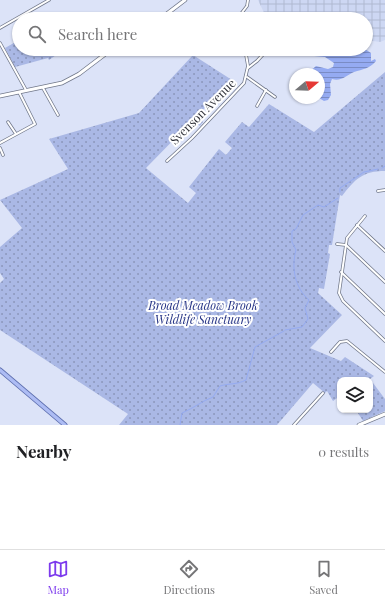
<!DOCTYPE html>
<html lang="en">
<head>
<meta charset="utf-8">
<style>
	:root { --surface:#fff; --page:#f6f6f6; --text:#202124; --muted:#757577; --line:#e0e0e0; --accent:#7c3aed }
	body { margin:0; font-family:"Playfair Display",serif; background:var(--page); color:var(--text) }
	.controls { position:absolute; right:12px; bottom:12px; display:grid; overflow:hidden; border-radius:8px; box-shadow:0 1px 3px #0004 }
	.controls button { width:36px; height:36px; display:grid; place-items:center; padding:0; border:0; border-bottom:1px solid var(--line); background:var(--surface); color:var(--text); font:20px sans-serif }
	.compass { position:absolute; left:289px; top:68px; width:36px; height:36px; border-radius:50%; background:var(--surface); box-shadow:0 1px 3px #0004; rotate:71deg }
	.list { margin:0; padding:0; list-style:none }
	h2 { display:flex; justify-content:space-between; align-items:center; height:52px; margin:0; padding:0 16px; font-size:17px }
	h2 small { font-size:13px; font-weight:400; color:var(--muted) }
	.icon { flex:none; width:22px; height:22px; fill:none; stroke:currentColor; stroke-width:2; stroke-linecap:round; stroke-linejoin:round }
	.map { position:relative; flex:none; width:385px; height:425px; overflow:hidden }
	.search { position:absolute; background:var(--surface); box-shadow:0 1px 3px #0004; left:12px; right:12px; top:12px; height:44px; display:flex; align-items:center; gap:10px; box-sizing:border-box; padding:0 14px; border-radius:22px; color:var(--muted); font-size:15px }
	.sheet { height:124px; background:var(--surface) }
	nav { display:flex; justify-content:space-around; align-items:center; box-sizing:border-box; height:56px; border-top:1px solid var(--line); background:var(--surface); font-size:11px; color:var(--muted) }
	nav a { display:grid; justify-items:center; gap:2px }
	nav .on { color:var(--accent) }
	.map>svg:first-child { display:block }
</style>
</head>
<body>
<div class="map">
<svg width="385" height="425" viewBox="0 0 385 425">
	<defs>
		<pattern id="industrial-grid" width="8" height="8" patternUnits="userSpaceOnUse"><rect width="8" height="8" fill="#cdd7f3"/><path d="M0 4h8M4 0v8" fill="none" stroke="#b0b9d1"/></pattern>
		<pattern id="park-dots" width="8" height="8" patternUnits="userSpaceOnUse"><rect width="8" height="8" fill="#aab8e5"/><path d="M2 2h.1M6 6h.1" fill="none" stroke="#8b96bb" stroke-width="1.8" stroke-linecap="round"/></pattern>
		<pattern id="water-rules" width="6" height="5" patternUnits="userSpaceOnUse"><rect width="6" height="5" fill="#95abf2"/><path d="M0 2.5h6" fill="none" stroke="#7a8cc5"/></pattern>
	</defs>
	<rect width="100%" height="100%" fill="#dce3f8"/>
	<!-- industrial -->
	<path fill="url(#industrial-grid)" d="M258 0H385V40L380 42 366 40V19H267Z"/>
	<!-- park -->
	<g fill="url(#park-dots)">
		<path d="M19 40V49H57L59 53 49 60 48 58 15 67 5 48Z"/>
		<path d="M193 55 232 80 197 116 203 122 200 126 193 120 146 168 188 203 196 193 189 187 219 149 226 155 232 148 225 142 242 122 249 127 269 104 314 132 385 72V171C363 171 355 179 342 196L340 195 332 245H329L328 253 330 254 324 289 319 288 318 293 342 315 310 348 341 361 345 357 374 376 370 379 385 399V411L363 421 356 410H370V380H340V396L333 401 327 391 325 393 313 383 277 425H119L128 414 0 330V283L4 279 0 273V247L22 228 0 200 68 169 49 139 139 113Z"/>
	</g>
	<!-- water -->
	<path fill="url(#water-rules)" d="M314 49H365L371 53V61L375 59 376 61C369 69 363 69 354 72 347 75 341 82 332 79L330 84 331 95 328 100 324 101 319 98V74H307L316 66 328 69 333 67 334 63 325 57 314 56Z"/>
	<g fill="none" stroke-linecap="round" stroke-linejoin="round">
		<!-- stream -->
		<g stroke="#95abf2" stroke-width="1">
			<path d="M382 168 385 166"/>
			<path d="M340 192V188L364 172 378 169"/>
			<path d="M285 330 302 327 308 319 305 308 309 300C295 288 291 268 296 250L292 242V231L296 229 303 215 318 205 324 207 338 198"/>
			<path d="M180 425 182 413C194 408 202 401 213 397L220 386C230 383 236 385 246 380L255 347 284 331"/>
		</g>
		<defs>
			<g id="street">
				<path d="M237 19 247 6 248 0"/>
				<path d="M0 28 49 0"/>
				<path d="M0 43 26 90"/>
				<path d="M248 68 257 61 268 49"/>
				<path d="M247 77 275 97"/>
				<path d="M43 88 58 115"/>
				<path d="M257 106 266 90"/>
				<path d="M8 122 16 134"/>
				<path d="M0 143 35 124 19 92"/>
				<path d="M0 148 3 155"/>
				<path d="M167 161 192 138 244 83 248 66 245 49"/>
				<path d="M378 191 385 190"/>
				<path d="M365 216 347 238 339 293 343 301 385 341"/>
				<path d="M357 225 385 251"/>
				<path d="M337 244 346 245 385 282"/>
				<path d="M341 272 385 314"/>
				<path d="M331 352 340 342 347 341 385 372"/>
				<path d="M294 425 323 393"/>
			</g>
			<g id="secondary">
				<path d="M160 19 185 0"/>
				<path d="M0 96 62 83 79 74 112 49"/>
				<path d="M359 425 385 414"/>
			</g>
			<path id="primary" d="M0 370 65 425"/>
		</defs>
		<!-- street casing -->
		<use href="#street" stroke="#707789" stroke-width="3.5"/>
		<!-- secondary casing -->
		<use href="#secondary" stroke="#707789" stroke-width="4.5"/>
		<!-- primary casing -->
		<use href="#primary" stroke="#5d6eae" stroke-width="5"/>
		<!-- street -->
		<use href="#street" stroke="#fff" stroke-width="2"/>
		<!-- secondary -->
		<use href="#secondary" stroke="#fff" stroke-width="3"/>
		<!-- primary -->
		<use href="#primary" stroke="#adbcf4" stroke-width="3.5"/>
	</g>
	<g text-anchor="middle" stroke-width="4" stroke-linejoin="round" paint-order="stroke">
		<!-- street labels -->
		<g font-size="12" fill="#2e3038" stroke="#fff">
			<text transform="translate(203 112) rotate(-45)" y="4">Svenson Avenue</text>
		</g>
		<!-- park labels -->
		<g font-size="12" font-style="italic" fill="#283687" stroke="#fff">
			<text x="203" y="310">Broad Meadow Brook<tspan x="203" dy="14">Wildlife Sanctuary</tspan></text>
		</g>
	</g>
</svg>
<div class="controls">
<button><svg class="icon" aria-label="layers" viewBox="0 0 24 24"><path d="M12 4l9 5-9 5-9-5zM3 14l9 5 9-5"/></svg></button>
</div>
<svg class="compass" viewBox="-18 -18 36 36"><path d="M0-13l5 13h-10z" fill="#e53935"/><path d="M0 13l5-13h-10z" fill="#757577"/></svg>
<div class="search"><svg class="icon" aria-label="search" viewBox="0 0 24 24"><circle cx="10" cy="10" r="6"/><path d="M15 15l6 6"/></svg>Search here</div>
</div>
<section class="sheet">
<h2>Nearby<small>0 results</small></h2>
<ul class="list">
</ul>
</section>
<nav>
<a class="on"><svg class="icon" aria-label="map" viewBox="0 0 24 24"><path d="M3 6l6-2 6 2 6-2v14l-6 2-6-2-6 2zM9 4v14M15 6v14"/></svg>Map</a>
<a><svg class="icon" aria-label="directions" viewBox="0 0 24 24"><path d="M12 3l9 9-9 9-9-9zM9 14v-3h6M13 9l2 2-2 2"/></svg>Directions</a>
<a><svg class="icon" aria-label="saved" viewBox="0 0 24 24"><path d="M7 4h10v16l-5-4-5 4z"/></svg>Saved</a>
</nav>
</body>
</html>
